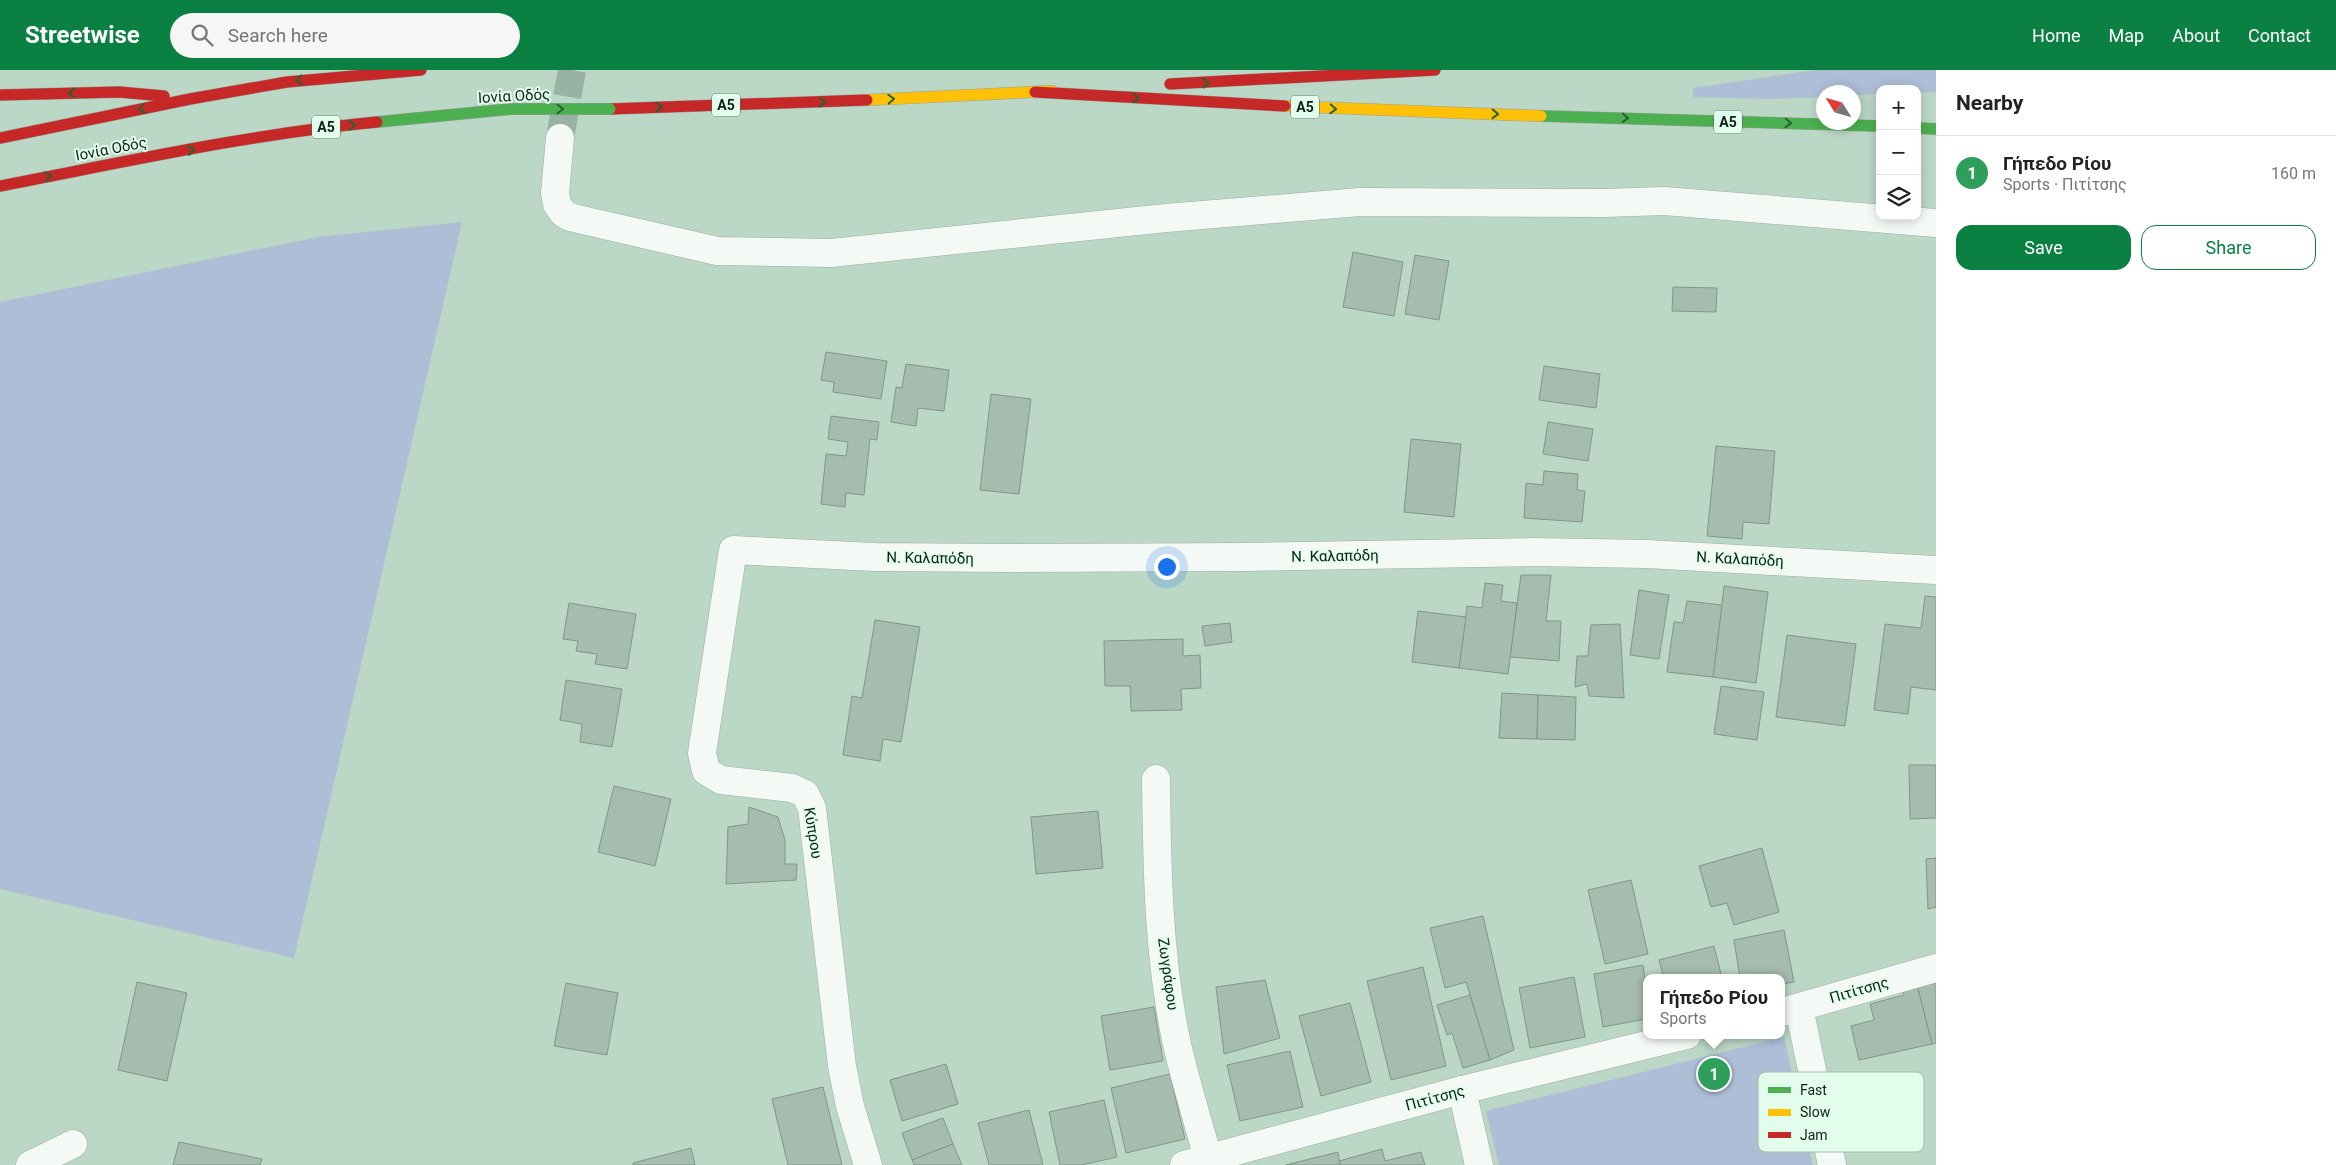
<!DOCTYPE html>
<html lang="en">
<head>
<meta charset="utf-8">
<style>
	:root { --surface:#fff; --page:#f6f6f6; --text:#222; --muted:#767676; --line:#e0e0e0; --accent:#0b8043 }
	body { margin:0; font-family:Roboto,sans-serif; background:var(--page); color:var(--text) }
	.controls { position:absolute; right:15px; top:15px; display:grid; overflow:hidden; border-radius:10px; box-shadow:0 2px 12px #0003 }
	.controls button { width:45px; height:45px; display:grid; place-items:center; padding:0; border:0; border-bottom:1px solid var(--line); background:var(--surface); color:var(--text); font:25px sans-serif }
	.compass { position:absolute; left:1816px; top:15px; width:45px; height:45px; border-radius:50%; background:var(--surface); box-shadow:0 2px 12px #0003; rotate:307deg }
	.you { position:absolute; left:1166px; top:496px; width:18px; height:18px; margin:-12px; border:4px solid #fff; border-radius:50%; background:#1a73e8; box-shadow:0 0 0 8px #1a73e833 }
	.badge { display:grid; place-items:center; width:32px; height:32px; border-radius:50%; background:var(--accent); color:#fff; font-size:16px; font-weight:700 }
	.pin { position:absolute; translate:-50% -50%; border:2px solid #fff; box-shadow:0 1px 5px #0006 }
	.popup { position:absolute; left:1643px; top:904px; width:142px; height:65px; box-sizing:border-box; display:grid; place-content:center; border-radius:10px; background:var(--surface); filter:drop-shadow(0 1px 4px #0005); font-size:16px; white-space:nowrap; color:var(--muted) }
	.popup b { font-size:19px; color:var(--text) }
	.popup::after { content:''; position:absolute; left:50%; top:100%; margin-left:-10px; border:10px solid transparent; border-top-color:var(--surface) }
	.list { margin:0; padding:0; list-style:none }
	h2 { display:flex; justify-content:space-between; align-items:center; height:65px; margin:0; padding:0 20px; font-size:21px }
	h2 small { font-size:16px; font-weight:400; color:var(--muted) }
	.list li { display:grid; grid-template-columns:32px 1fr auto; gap:15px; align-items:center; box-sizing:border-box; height:75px; padding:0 20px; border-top:1px solid var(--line) }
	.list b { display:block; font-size:19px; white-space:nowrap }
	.list p { margin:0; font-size:16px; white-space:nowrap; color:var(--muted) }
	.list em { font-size:16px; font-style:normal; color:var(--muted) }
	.actions { display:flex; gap:10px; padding:15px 20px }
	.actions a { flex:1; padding:11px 0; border:1px solid var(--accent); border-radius:15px; text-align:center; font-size:18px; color:var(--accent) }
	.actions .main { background:var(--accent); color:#fff }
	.icon { flex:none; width:28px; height:28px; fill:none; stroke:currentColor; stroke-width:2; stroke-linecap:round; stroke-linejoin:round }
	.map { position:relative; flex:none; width:1936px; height:1095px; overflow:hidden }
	header { display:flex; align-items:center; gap:30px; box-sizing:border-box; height:70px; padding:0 25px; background:var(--accent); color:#fff }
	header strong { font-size:24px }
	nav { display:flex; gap:28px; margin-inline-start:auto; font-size:18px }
	.search { width:350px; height:45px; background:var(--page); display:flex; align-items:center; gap:12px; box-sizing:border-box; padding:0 18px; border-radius:28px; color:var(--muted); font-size:19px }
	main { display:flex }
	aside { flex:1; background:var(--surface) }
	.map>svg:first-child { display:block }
</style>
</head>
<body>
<header>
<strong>Streetwise</strong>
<div class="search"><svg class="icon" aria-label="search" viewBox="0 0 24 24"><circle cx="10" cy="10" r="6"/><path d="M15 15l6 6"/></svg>Search here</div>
<nav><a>Home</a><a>Map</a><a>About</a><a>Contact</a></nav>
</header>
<main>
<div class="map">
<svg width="1936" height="1095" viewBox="0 0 1936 1095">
	<rect width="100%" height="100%" fill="#bbd7c6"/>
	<!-- green -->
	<g fill="#adbed6">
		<path d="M1816 0H1936V22L1917 23V19H1880V24L1854 25V22H1824L1823 27 1769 29 1693 27V18Z"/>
		<path d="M462 152 294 888 0 819V232L318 167Z"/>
		<path d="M1784 967 1813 1095H1499L1486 1041Z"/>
	</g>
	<!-- building -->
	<g fill="#a6bcae" stroke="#80968a">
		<path d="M1353 182 1403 192 1394 246 1343 237Z"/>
		<path d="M1415 185 1449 191 1439 250 1405 244Z"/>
		<path d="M1673 217 1717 218 1716 242 1672 241Z"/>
		<path d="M826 282 887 291 881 329 833 322 834 312 821 310Z"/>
		<path d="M906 294 949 300 944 341 918 338 916 356 891 352 896 317 902 318Z"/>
		<path d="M1544 296 1600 304 1596 338 1539 330Z"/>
		<path d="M991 324 1031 329 1019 424 980 420Z"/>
		<path d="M831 346 879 352 877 370 870 369 864 425 846 423 845 437 821 434 826 384 846 386 848 372 828 369Z"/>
		<path d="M1548 352 1593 359 1588 391 1543 384Z"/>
		<path d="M1411 369 1461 374 1454 447 1404 442Z"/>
		<path d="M1716 376 1775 381 1769 454 1743 452 1742 469 1707 466Z"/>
		<path d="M1544 401 1578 404 1577 420 1585 421 1582 452 1524 448 1526 413 1543 415Z"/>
		<path d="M1521 505H1551L1546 551H1561L1559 591 1510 587Z"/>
		<path d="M1485 513 1503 515 1501 531 1517 533 1508 604 1459 598 1467 536 1482 538Z"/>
		<path d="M1724 516 1768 522 1756 613 1713 607Z"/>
		<path d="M1639 520 1669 525 1659 589 1630 585Z"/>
		<path d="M1925 526 1936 527V620L1911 617 1908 644 1874 640 1885 554 1921 558Z"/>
		<path d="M1687 531 1722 535 1713 607 1667 602 1674 552 1683 553Z"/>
		<path d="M569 533 636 544 627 599 595 594 597 584 576 581 578 571 563 569Z"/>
		<path d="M1418 541 1466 547 1459 598 1412 592Z"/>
		<path d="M875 550 920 557 901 672 883 669 880 691 843 685 852 626 862 628Z"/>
		<path d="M1230 553 1232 572 1205 576 1202 556Z"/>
		<path d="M1620 554 1624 628 1589 626 1587 614 1575 617 1577 586H1588L1591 555Z"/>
		<path d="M1787 565 1856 574 1845 656 1776 647Z"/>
		<path d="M1183 569V586L1200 585 1201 618 1181 619 1182 640 1131 641 1130 616H1105L1104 571Z"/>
		<path d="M566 610 622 619 612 677 580 672 582 654 560 650Z"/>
		<path d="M1721 616 1764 622 1757 670 1714 664Z"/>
		<path d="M1502 623 1538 625 1537 669 1499 668Z"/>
		<path d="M1538 625 1576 627 1575 670 1537 669Z"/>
		<path d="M1909 695H1936V748L1910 749Z"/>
		<path d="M614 716 671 729 655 796 598 782Z"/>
		<path d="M749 737 778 747 785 770V794H797L796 810 726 814 728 757 748 754Z"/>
		<path d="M1098 741 1103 798 1036 804 1031 747Z"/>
		<path d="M1762 778 1779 842 1734 855 1727 833 1711 837 1699 796Z"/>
		<path d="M1936 788V837L1928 839 1926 789Z"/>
		<path d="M1631 810 1648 884 1605 894 1588 820Z"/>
		<path d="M1483 846 1514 980 1490 990 1466 912 1445 918 1430 858Z"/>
		<path d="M1784 860 1794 912 1782 914V908H1740L1734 870Z"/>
		<path d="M1714 876 1722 908H1664L1659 890Z"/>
		<path d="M1643 895 1646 917V949L1603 957 1594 904Z"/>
		<path d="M1423 897 1446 996 1391 1010 1367 911Z"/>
		<path d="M1574 907 1585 967 1530 978 1519 918Z"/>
		<path d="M1265 910 1280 968 1224 984 1216 917Z"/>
		<path d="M1936 911V973L1932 974 1917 915Z"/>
		<path d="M137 912 187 923 167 1011 118 1000Z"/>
		<path d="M566 913 618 923 607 985 554 976Z"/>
		<path d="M1917 915 1932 974 1859 990 1851 956 1874 950 1870 934 1904 925 1902 919Z"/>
		<path d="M1470 925 1490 990 1463 998 1452 963 1447 965 1437 935Z"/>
		<path d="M1350 933 1371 1012 1321 1026 1299 946Z"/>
		<path d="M1154 937 1163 991 1110 1000 1101 946Z"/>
		<path d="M1290 981 1303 1037 1240 1051 1227 995Z"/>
		<path d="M946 994 958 1034 902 1051 890 1010Z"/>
		<path d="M1170 1004 1185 1069 1126 1083 1111 1018Z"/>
		<path d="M823 1017 842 1095H788L772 1029Z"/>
		<path d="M1104 1030 1117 1087 1082 1095H1060L1049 1042Z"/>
		<path d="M1029 1040 1043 1095H989L978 1053Z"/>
		<path d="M943 1048 953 1074 912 1090 902 1063Z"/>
		<path d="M179 1072 262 1089 260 1095H173Z"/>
		<path d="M953 1074 962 1095H914L912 1090Z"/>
		<path d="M691 1078 695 1095H633V1093Z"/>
		<path d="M1382 1079 1385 1091 1421 1082 1425 1095H1340L1339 1091Z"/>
		<path d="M1338 1082 1340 1095H1286Z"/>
	</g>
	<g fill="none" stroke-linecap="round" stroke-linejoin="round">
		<!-- street-tunnel -->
		<path stroke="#98b3a3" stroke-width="28" stroke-dasharray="28 14" stroke-linecap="butt" d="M560 68 572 0"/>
		<defs>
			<g id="street">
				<path d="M560 68 555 123 557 134 563 143 570 147 591 152 717 181 831 183 1166 148 1360 132 1605 133 1664 131 1936 153"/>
				<path d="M1156 709C1157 797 1158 887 1177 974 1186 1014 1199 1055 1210 1095"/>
				<path d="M1799 938 1832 1095"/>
				<path d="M1782 942 1936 898"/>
				<path d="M1462 1020 1479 1095"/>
				<path d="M30 1095 73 1074"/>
				<path d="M868 1095 850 1036 842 996 812 738 805 724 792 718 721 710 706 701 702 683 733 480 875 487 1009 488 1246 487 1534 482 1647 484 1936 500"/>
				<path d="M1184 1095 1462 1020 1687 965"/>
			</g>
			<g id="fast">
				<path d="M1541 46 1880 56"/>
				<path d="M377 52 511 39"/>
				<path d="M1917 58 1936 59"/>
			</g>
			<g id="slow">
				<path d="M867 30 1052 21"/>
				<path d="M1285 36 1541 46"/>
			</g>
			<g id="jam">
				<path d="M1170 14 1435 0"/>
				<path d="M1035 22 1285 36"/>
				<path d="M0 25 119 22 164 26"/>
				<path d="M610 39 867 30"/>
				<path d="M0 68 190 29 287 12 421 0"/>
				<path d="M0 116C125 92 250 64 377 52"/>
			</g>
		</defs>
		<!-- street casing -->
		<use href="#street" stroke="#98afa2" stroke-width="29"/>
		<!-- fast casing -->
		<use href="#fast" stroke="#9a9f94" stroke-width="12"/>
		<!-- slow casing -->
		<use href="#slow" stroke="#9a9f94" stroke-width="12"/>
		<!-- jam casing -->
		<use href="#jam" stroke="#9a9f94" stroke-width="12"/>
		<!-- street -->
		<use href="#street" stroke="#f5f9f6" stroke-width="28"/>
		<!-- fast -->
		<use href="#fast" stroke="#4caf50" stroke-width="11"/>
		<!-- slow -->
		<use href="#slow" stroke="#ffc107" stroke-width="11"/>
		<!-- jam -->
		<use href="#jam" stroke="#c62828" stroke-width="11"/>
		<defs>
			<path id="fast-bridge" d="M511 39H610"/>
		</defs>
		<!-- fast-bridge casing -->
		<use href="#fast-bridge" stroke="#9a9f94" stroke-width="12" stroke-linecap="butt"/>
		<!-- fast-bridge -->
		<use href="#fast-bridge" stroke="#4caf50" stroke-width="11"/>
	</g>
	<!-- one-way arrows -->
	<defs><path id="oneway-chevron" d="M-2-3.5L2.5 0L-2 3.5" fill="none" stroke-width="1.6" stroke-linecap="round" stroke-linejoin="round" transform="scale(1.25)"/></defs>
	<g stroke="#296130">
		<use href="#oneway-chevron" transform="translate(299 10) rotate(175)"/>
		<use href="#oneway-chevron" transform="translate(1206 13) rotate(-3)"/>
		<use href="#oneway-chevron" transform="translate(72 23) rotate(179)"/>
		<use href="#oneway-chevron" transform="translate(1136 28) rotate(3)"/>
		<use href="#oneway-chevron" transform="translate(891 29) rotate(-3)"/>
		<use href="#oneway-chevron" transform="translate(822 32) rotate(-2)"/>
		<use href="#oneway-chevron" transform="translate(659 37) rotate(-2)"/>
		<use href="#oneway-chevron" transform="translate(142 39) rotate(168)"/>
		<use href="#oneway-chevron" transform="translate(560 39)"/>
		<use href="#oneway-chevron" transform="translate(1333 39) rotate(3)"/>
		<use href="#oneway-chevron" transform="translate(1495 44) rotate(2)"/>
		<use href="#oneway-chevron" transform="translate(1625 48) rotate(2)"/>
		<use href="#oneway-chevron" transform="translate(1788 53) rotate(2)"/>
		<use href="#oneway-chevron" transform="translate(352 55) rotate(-6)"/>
		<use href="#oneway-chevron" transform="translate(191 80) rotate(-10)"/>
		<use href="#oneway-chevron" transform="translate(48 106) rotate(-11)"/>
	</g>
	<g text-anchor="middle" stroke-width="4" stroke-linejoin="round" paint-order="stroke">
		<!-- shield labels -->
		<g fill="#e3fded" stroke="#4c6356" stroke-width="1">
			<rect x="712" y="23.5" width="28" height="23" rx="4"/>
			<rect x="1291" y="25.5" width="28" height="23" rx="4"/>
			<rect x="1714" y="40.5" width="28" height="23" rx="4"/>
			<rect x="312" y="45.5" width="28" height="23" rx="4"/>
		</g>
		<g font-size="14" font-weight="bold" fill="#0c2116">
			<text x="726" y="40">Α5</text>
			<text x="1305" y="42">Α5</text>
			<text x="1728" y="57">Α5</text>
			<text x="326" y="62">Α5</text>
		</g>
		<!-- street labels -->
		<g font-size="15" fill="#0c2116" stroke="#e3fded">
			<text transform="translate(514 26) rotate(-3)" y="5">Ιονία Οδός</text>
			<text transform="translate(111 79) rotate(-11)" y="5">Ιονία Οδός</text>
			<text transform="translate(1335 486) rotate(-1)" y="5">Ν. Καλαπόδη</text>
			<text transform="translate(930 488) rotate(1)" y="5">Ν. Καλαπόδη</text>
			<text transform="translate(1740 489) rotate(3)" y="5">Ν. Καλαπόδη</text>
			<text transform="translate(813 763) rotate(81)" y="5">Κύπρου</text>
			<text transform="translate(1168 904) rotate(82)" y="5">Ζωγράφου</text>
			<text transform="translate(1859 920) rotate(-16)" y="5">Πιτίτσης</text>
			<text transform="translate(1435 1028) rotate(-15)" y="5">Πιτίτσης</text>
		</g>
	</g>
	<!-- legend -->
	<rect x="1758" y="1002" width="166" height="80" rx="8" fill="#e3fded" stroke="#a2bbac" stroke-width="1"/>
	<rect x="1768" y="1017" width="23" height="6" fill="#4caf50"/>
	<rect x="1768" y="1039" width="23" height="7" fill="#ffc107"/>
	<rect x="1768" y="1062" width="23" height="6" fill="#c62828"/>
	<g font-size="14" fill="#0c2116">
		<text x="1800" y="1025">Fast</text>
		<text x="1800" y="1047">Slow</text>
		<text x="1800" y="1070">Jam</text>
	</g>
</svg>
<div class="controls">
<button>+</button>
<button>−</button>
<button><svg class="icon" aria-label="layers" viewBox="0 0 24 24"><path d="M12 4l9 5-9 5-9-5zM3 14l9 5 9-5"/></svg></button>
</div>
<svg class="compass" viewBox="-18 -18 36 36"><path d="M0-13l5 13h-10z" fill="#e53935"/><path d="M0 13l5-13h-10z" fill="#767676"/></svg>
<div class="you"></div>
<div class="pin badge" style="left:1714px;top:1004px;background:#2e9e5b">1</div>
<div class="popup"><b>Γήπεδο Ρίου</b>Sports</div>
</div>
<aside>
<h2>Nearby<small></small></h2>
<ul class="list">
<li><span class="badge" style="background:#2e9e5b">1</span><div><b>Γήπεδο Ρίου</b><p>Sports · Πιτίτσης</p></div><em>160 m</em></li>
</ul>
<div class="actions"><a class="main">Save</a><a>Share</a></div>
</aside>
</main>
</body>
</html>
